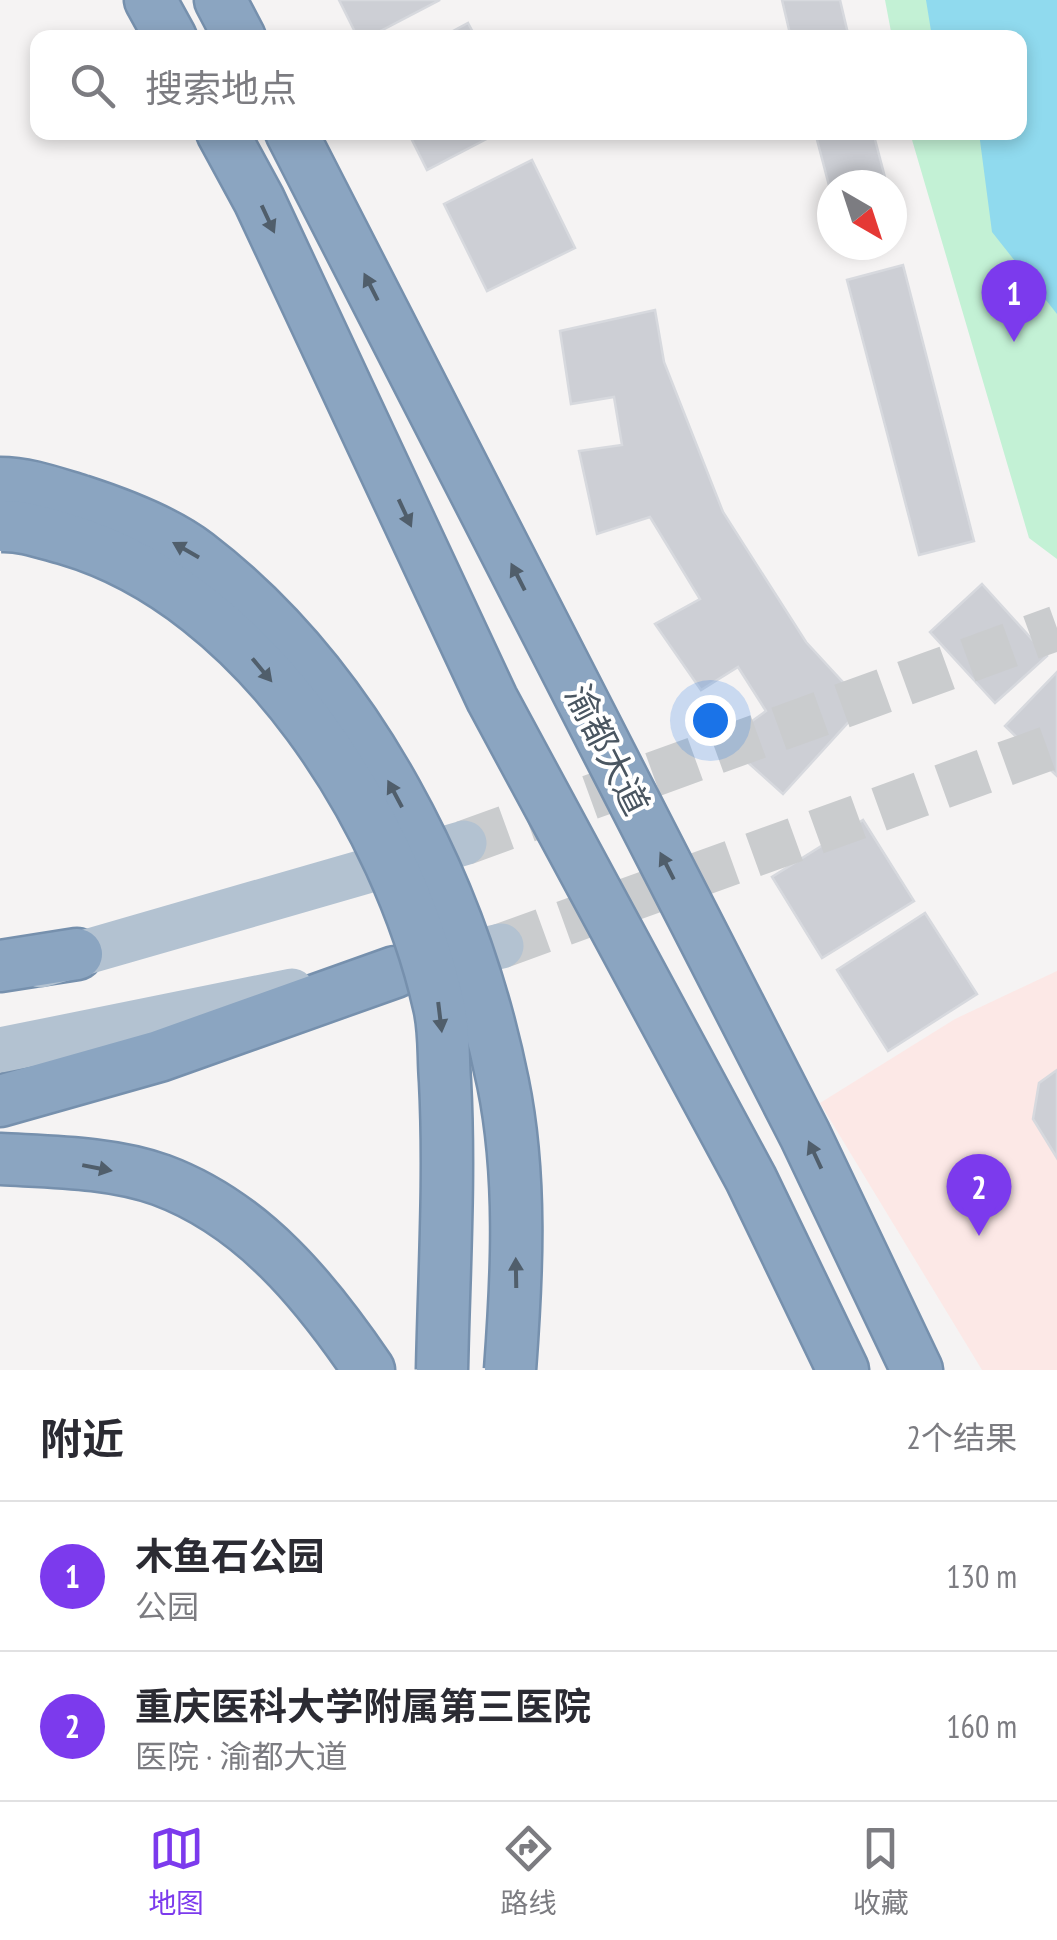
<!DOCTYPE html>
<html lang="zh">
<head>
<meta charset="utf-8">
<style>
	:root { --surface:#fff; --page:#f2f2f3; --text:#2b2b33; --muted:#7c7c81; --line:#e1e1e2; --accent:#7c3aed }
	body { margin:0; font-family:"PT Sans Narrow","Noto Sans SC",sans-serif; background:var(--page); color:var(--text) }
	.compass { position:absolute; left:817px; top:170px; width:90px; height:90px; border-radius:50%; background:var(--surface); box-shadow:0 5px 15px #0003; rotate:141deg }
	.you { position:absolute; left:710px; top:720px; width:35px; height:35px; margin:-25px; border:8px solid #fff; border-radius:50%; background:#1a73e8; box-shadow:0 0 0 15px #1a73e833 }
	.badge { display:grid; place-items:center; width:65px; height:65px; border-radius:50%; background:var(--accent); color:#fff; font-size:32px; font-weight:700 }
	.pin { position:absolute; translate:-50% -82px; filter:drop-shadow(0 2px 5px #0008) }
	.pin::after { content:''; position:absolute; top:52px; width:35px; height:30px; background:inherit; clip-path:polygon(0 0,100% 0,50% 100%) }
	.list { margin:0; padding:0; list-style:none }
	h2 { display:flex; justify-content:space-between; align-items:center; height:130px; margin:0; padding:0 40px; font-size:42px }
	h2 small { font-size:32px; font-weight:400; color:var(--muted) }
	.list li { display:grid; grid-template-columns:65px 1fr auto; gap:30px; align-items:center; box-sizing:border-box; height:150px; padding:0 40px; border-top:2px solid var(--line) }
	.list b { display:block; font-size:38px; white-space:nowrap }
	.list p { margin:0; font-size:32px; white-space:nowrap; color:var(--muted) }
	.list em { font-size:32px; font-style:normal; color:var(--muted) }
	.icon { flex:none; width:55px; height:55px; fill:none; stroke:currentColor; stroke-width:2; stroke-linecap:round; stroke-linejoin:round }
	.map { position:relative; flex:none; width:1057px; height:1370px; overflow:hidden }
	.search { position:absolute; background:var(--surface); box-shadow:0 5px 15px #0003; left:30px; right:30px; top:30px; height:110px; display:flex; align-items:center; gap:25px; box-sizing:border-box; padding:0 35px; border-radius:20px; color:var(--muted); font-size:38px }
	.sheet { height:430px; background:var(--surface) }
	nav { display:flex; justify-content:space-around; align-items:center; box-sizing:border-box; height:140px; border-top:2px solid var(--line); background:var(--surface); font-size:28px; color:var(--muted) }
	nav a { display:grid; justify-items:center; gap:5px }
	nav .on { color:var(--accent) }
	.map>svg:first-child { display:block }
</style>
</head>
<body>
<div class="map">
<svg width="1057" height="1370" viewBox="0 0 1057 1370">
	<rect width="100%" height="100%" fill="#f5f3f3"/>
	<!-- medical -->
	<path fill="#fce8e6" d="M1057 971V1370H982L820 1103 955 1019Z"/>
	<!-- green -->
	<path fill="#c3f1d5" d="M885 0H1057V559L1029 538 910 133 1020 132V38L892 37Z"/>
	<!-- water -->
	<path fill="#90daee" d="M926 0H1057V314L992 232 979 133 1020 132V38L932 37Z"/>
	<!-- building -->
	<g fill="#cdcfd5" stroke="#d7d9de" stroke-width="2.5">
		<path d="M339 0H440L367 38H358Z"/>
		<path d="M782 0H840L849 38H791Z"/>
		<path d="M468 23 476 38H440Z"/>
		<path d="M408 132H500L427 170Z"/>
		<path d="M815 132H873L887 185H832V197Z"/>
		<path d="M532 160 575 248 487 291 444 204Z"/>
		<path d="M903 265 974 541 919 555 847 280Z"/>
		<path d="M655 310 664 362 723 512 806 642 864 705 783 794 724 741 766 711 738 667 701 690 655 624 700 599 650 517 597 534 579 451 622 445 614 397 571 404 560 331Z"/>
		<path d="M982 584 1047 656 995 703 930 632Z"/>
		<path d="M1057 672V776L1005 726Z"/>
		<path d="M863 820 914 901 822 958 772 877Z"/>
		<path d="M925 913 977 994 888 1051 837 970Z"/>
		<path d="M1057 1070V1158L1033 1119 1039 1083Z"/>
	</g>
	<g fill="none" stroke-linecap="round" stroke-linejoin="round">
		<!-- primary-tunnel -->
		<g stroke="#caccce" stroke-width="45" stroke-dasharray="45 22" stroke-linecap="butt">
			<path d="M464 843 1057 628"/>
			<path d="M501 946 1057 745"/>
		</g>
		<defs>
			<g id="highway">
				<path d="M150 0 171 38"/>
				<path d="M220 0 240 38"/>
				<path d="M222 132 259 200 492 699 751 1179 843 1370"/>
				<path d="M291 132 805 1135 917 1370"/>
				<path d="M0 966 77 954"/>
				<path d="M0 1101 159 1056 395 972"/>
				<path d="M0 1159C52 1162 111 1162 161 1180 253 1214 316 1292 369 1370"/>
			</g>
		</defs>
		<!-- highway casing -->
		<use href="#highway" stroke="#7690ad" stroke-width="55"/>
		<!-- primary -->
		<g stroke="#b3c2d1" stroke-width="45">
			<path d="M433 962 501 946"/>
			<path d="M41 965 464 843"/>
			<path d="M0 1050 292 991"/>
		</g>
		<!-- highway -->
		<use href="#highway" stroke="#8ba5c1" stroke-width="50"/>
		<defs>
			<g id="highway-bridge">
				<path d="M0 483C28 483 54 493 81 501 118 513 166 531 197 555 359 679 463 886 503 1083 522 1176 517 1276 510 1370"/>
				<path d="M0 526C23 525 44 533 66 539 257 595 397 821 439 1006 445 1030 443 1057 445 1081 450 1177 444 1274 442 1370"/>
			</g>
		</defs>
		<!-- highway-bridge casing -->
		<use href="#highway-bridge" stroke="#7690ad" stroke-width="55" stroke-linecap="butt"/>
		<!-- highway-bridge -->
		<use href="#highway-bridge" stroke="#8ba5c1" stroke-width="50"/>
	</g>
	<!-- one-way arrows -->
	<defs><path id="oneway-solid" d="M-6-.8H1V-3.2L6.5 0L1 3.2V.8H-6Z" transform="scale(2.5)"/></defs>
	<g fill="#505e6b">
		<use href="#oneway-solid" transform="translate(268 219) rotate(65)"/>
		<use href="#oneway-solid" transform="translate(371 287) rotate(-117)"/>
		<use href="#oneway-solid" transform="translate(405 513) rotate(65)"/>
		<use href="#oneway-solid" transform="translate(186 550) rotate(-150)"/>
		<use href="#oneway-solid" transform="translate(518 577) rotate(-117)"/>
		<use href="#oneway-solid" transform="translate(262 670) rotate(50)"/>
		<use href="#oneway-solid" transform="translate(395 794) rotate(-118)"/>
		<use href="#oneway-solid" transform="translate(667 866) rotate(-117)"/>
		<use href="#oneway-solid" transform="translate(440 1017) rotate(83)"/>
		<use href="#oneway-solid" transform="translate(815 1155) rotate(-115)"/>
		<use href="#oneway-solid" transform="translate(97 1168) rotate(11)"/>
		<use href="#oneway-solid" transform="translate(516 1273) rotate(-91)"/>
	</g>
	<g text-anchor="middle" stroke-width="8" stroke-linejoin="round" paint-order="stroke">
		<!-- street labels -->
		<g font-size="35" fill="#4a5661" stroke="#fff">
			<text transform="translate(607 750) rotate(63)" y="12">渝都大道</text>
		</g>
	</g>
</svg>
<svg class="compass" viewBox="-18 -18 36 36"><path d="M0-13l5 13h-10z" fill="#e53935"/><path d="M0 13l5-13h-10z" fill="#7c7c81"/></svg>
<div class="you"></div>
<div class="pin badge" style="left:1014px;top:342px">1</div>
<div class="pin badge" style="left:979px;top:1236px">2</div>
<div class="search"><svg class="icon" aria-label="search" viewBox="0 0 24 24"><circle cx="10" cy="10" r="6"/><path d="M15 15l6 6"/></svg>搜索地点</div>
</div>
<section class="sheet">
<h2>附近<small>2个结果</small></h2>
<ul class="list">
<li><span class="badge">1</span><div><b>木鱼石公园</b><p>公园</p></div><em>130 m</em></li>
<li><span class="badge">2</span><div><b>重庆医科大学附属第三医院</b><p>医院 · 渝都大道</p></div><em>160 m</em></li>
</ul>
</section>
<nav>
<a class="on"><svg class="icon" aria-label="map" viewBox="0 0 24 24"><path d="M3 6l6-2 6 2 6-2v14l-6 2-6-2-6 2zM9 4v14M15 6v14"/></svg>地图</a>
<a><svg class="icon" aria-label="directions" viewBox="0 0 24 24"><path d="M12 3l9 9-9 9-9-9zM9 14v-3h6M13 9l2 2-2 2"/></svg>路线</a>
<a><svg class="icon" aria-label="saved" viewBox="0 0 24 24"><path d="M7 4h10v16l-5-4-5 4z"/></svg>收藏</a>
</nav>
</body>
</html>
